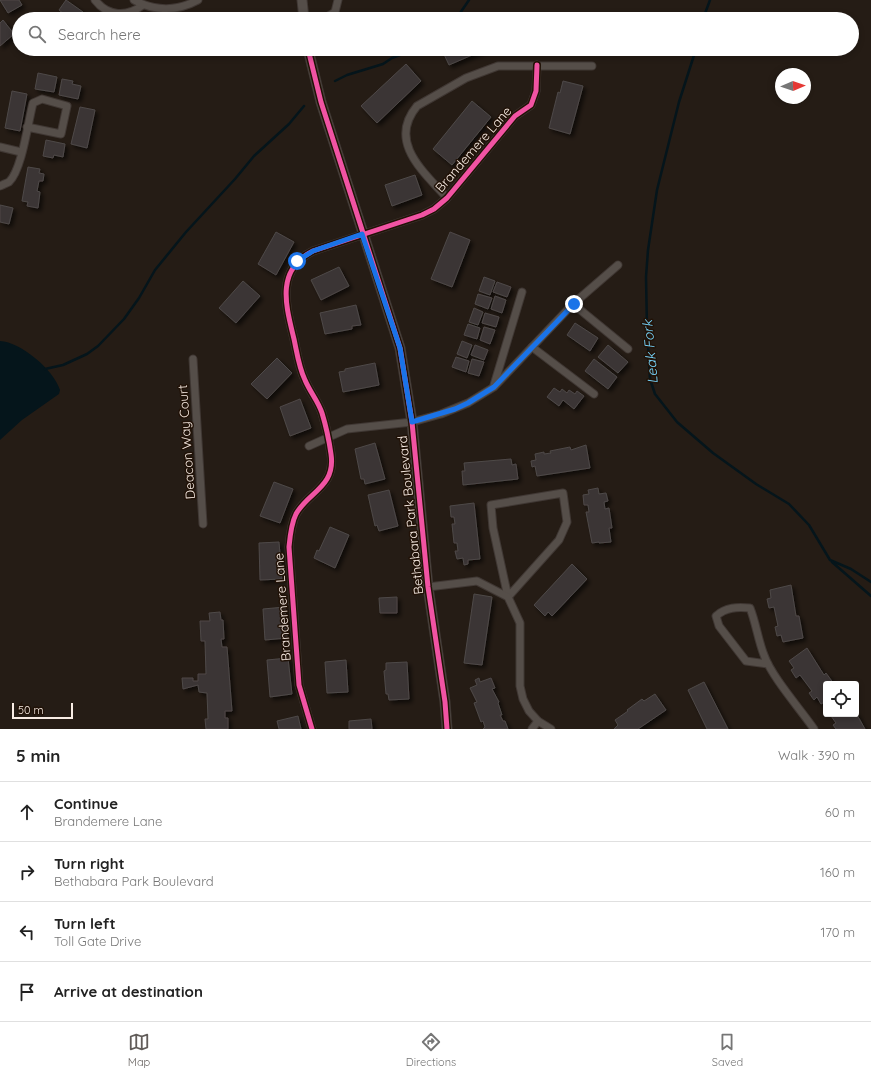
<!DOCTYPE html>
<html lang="en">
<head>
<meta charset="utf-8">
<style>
	:root { --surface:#fff; --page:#f6f6f6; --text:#222; --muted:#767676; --line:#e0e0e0; --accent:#615c59 }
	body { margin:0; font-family:Quicksand,sans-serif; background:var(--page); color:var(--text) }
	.controls { position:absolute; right:12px; bottom:12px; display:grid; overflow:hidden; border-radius:4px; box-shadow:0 2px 6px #0003 }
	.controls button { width:36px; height:36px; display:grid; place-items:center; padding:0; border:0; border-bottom:1px solid var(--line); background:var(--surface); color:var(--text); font:20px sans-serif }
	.compass { position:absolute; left:775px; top:68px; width:36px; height:36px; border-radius:50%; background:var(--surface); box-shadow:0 2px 6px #0003; rotate:88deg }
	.scale { position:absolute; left:12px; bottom:10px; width:61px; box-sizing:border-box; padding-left:4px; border:2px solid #f8ece4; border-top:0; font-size:11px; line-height:14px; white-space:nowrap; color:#f8ece4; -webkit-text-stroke:3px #211207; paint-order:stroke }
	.stop { position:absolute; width:12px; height:12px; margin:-9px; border:3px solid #1a73e8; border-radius:50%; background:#fff }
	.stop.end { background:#1a73e8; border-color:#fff; box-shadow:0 1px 4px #0008 }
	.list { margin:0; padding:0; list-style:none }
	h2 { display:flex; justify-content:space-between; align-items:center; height:52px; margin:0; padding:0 16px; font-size:17px }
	h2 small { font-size:13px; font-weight:400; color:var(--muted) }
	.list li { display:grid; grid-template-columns:26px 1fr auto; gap:12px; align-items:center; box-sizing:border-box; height:60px; padding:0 16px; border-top:1px solid var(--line) }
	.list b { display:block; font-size:15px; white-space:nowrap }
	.list p { margin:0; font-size:13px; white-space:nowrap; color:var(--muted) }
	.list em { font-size:13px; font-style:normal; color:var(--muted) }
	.icon { flex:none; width:22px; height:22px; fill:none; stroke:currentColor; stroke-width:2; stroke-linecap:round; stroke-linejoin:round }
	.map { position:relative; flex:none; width:871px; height:729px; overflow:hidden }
	.search { position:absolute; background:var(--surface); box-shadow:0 2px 6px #0003; left:12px; right:12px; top:12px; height:44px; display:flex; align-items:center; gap:10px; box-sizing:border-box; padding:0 14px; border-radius:22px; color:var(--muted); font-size:15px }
	.sheet { height:292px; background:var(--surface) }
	nav { display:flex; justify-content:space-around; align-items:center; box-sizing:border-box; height:56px; border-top:1px solid var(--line); background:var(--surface); font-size:11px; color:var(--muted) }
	nav a { display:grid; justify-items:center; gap:2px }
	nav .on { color:var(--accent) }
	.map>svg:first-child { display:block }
</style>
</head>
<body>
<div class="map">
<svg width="871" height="729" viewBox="0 0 871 729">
	<defs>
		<filter id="shadow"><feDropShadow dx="3" dy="3" stdDeviation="2" flood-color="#0009"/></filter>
	</defs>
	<rect width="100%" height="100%" fill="#251c15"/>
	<!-- water -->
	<path fill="#05151b" d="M0 341C21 342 54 370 60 390L59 394 22 420 0 440Z"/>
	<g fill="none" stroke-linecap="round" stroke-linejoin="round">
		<!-- stream -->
		<g stroke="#05151b" stroke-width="2.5">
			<path d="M456 19 469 0"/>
			<path d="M703 19 710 0"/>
			<path d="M696 49 679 102 657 190 648 250 646 277 647 328 650 379 655 394 677 422 713 453 756 484 789 504 809 525 830 560 851 569 871 582"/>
			<path d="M335 81 347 75 383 64 392 58 416 49"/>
			<path d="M45 369 63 365 87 354 98 346 124 319 139 298 155 270 186 232 235 179 254 156 289 124 304 106"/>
			<path d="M832 562 871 596"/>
		</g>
	</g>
	<!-- building -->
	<g fill="#3b3535" stroke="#4e4948" filter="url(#shadow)">
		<path d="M0 0H19L22 5 8 13Z"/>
		<path d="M66 0 83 12 77 19H70L59 10Z"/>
		<path d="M3 20 14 34 0 46V23Z"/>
		<path d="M446 49H486L449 65 442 50Z"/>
		<path d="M406 64 421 81 377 123 361 106Z"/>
		<path d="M38 73 57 77 54 92 35 89Z"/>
		<path d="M62 79 73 81 72 84 81 86 78 99 59 95Z"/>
		<path d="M563 81 583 86 570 134 549 128 558 92 560 93Z"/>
		<path d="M12 91 27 94 20 131 5 128Z"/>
		<path d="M472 101 491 117 452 165 433 149Z"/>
		<path d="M80 107 95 110 87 148 71 144Z"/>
		<path d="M46 140 65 144 63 157 54 155 53 158 43 156Z"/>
		<path d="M28 167 40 169 39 173 44 174 43 181H39L37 191 40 192 38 208 27 206 28 202 22 201Z"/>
		<path d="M415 175 422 195 392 206 385 185Z"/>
		<path d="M0 205 13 208 9 224 0 222Z"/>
		<path d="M276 232 294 242 276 275 258 264Z"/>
		<path d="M450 232 470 240 452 287 431 279Z"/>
		<path d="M339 267 349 286 321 300 311 280Z"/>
		<path d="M484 277 495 281 490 295 479 291Z"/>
		<path d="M243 281 260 296 236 323 219 308Z"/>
		<path d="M497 282 511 287 507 297 493 292Z"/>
		<path d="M478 294 492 298 488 309 475 304Z"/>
		<path d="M495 296 506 300 502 313 491 309Z"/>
		<path d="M356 305 361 325 352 326V329L325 334 320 313Z"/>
		<path d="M474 308 483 312 478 325 469 322Z"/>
		<path d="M485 313 499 317 496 327 482 323Z"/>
		<path d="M575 323 598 338 590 351 567 335Z"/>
		<path d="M468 324 480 328 477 339 464 335Z"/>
		<path d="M484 327 495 330 490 344 480 340Z"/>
		<path d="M462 341 472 345 467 358 457 354Z"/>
		<path d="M475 345 488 350 484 360 471 355Z"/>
		<path d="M608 345 628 362 618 373 598 357Z"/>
		<path d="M456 357 469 361 466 372 452 367Z"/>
		<path d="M277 358 292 373 267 399 251 384Z"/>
		<path d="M472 359 484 362 479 376 468 373Z"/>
		<path d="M594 359 617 377 608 389 585 371Z"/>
		<path d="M375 363 379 385 343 392 339 372 345 371V369Z"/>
		<path d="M554 388 560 392 562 389 567 393 569 390 575 394 577 391 584 396 574 409 563 400 559 406 547 397Z"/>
		<path d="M300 399 311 428 290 436 280 407Z"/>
		<path d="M375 443 385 479 365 484 364 479H361L355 449Z"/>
		<path d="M586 445 590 468 537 476 535 466 532 467 531 461 536 460 535 454 544 452V454L551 453 550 451 570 447 571 450Z"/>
		<path d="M511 459 512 465 516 464 518 479 463 485 462 471H465L464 463Z"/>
		<path d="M274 482 293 489 280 523 260 516Z"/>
		<path d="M598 488 599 494 606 493 608 501 604 502 605 509 609 508 612 528H609L611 542 599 543V542L592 543 586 512H589L588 505H584L583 495 589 494 588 490Z"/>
		<path d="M389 490 398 526 379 531 377 525 375 526 368 495Z"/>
		<path d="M474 503 480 559 468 560V564L464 565 463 558 457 559 455 551H458L457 543H454L452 524H455L454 517H451L450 506Z"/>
		<path d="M330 527 349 535 335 568 314 558 317 550 319 551Z"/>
		<path d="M279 542 282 579 260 580 259 543Z"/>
		<path d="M572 564 587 579 552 616 548 612 545 616 534 605Z"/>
		<path d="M791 585 796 616H799L803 638 783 642 781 635 777 636 775 627 778 626 774 607 769 608 767 599 771 598 770 590Z"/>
		<path d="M474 594 492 597 482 665 464 663Z"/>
		<path d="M397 597V613H380L379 598Z"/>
		<path d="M285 607 287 638 265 640 263 609Z"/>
		<path d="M220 612 221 620H223L224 639H221L222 647H227L232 711H225V718H228V729H206L205 719H208L207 693 199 692 198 685 183 689 182 678H193V681H198V674H206L205 641H201L200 621H210L209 613Z"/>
		<path d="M807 648 824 675 826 673 834 684H826V701L821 704 817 697 814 700 809 693 812 691 800 675 796 678 791 670 794 668 789 661Z"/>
		<path d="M288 658 292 694 270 697 267 660Z"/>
		<path d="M346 660 348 692 327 693 325 662Z"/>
		<path d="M407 662 409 699 389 700 388 694H386L384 671 386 670V663Z"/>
		<path d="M479 678 480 682 491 678 495 688 492 689 499 702 498 703 502 715H500L503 721H505L508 729H483L485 727 483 721 481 722 474 703 477 702 470 688 477 685 475 680Z"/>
		<path d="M704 682 728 729H707L688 690Z"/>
		<path d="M655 694 666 710 638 729H614L618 725 615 720 628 711 627 710 642 699 644 701Z"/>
		<path d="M856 713 865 729H836L833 725 836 723 831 716 834 714Z"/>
		<path d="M298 716 301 729H279L277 721Z"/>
		<path d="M371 719 372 729H349V721Z"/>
	</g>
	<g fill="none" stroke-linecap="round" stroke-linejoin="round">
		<defs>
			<g id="minor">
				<path d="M95 0C108 17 127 17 143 5"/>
				<path d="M134 0C155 12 178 11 198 0"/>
				<path d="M312 19 325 18 335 12 338 0"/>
				<path d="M0 147 21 152"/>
				<path d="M0 186C2 185 7 183 9 182 22 170 28 122 33 103L42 99 67 106 61 134 27 127"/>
				<path d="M447 198C424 172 387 142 417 106L466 78 498 66H592"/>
				<path d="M573 304 628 349"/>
				<path d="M532 347 594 394"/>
				<path d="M193 359 203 524"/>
				<path d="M494 385 522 292"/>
				<path d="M309 446 347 429 412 422 441 414 468 403 494 387 573 304 618 265"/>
				<path d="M563 493 567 522 559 540 508 597 493 528 491 505Z"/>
				<path d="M428 587 477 581 508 597 520 623V686L523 699 529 711 538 721 551 729"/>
				<path d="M768 664 746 661 719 626 716 616C726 607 737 607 750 608 756 623 758 640 764 655 771 676 801 710 814 729"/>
				<path d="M312 729 299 685 289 547C290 536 291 524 296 514 308 492 336 487 331 454 329 440 326 426 322 413 318 401 310 392 305 380 299 368 297 353 294 339 286 306 275 270 313 251L422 215 434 209 447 198 515 116 531 105 536 91 537 65"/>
				<path d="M532 729 538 721"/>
			</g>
			<g id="tertiary">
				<path d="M302 0 304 19"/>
				<path d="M308 49 321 102 400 348 412 422 428 587 445 702 447 729"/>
			</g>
		</defs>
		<!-- minor casing -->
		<use href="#minor" stroke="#403834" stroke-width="9"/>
		<!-- tertiary casing -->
		<use href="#tertiary" stroke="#403834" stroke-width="11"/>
		<!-- minor -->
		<use href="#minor" stroke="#554e49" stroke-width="7"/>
		<!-- tertiary -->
		<use href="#tertiary" stroke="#554e49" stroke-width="9"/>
		<defs>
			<g id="cycleway">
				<path d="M308 49 321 102 400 348 412 422 428 587 445 702 447 729"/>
				<path d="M312 729 299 685 289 547C290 536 291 524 296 514 308 492 336 487 331 454 329 440 326 426 322 413 318 401 310 392 305 380 299 368 297 353 294 339 286 306 275 270 313 251L422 215 434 209 447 198 515 116 531 105 536 91 537 65"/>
			</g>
		</defs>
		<!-- cycleway casing -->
		<use href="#cycleway" stroke="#211207" stroke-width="8"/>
		<!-- cycleway -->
		<use href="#cycleway" stroke="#f153a3" stroke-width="5"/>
	</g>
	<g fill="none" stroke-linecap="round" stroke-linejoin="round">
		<!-- route -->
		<path stroke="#1a73e8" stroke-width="5" d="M297 261 313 251 362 234 400 348 412 422 455 409 468 403 494 387 574 304"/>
	</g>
	<g text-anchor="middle" stroke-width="3" stroke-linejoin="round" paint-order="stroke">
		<!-- street labels -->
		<g font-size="13" fill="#f8ece4" stroke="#211207">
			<text transform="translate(473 149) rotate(-49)" y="5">Brandemere Lane</text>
			<text transform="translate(186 442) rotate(-94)" y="5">Deacon Way Court</text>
			<text transform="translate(410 515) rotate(-96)" y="5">Bethabara Park Boulevard</text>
			<text transform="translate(282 607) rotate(-94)" y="5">Brandemere Lane</text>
		</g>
		<!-- water labels -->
		<g font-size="14" font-style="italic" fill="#77d6fe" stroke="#211207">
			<text transform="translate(650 352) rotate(-95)" y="5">Leak Fork</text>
		</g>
	</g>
</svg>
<div class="controls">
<button><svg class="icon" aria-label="locate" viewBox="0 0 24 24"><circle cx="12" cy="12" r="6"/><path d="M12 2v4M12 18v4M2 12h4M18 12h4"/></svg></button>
</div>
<svg class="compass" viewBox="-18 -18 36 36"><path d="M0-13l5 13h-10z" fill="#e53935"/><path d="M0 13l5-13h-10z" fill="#767676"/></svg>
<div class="scale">50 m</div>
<div class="stop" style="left:297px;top:261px"></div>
<div class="stop end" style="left:574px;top:304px"></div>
<div class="search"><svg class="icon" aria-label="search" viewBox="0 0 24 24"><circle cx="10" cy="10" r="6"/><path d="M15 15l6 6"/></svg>Search here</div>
</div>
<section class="sheet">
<h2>5 min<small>Walk · 390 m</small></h2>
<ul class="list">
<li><svg class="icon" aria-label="ahead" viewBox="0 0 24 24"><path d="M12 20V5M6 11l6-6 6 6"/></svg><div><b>Continue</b><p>Brandemere Lane</p></div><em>60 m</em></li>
<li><svg class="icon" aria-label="right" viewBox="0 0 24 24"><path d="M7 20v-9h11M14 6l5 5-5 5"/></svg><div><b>Turn right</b><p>Bethabara Park Boulevard</p></div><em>160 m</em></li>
<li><svg class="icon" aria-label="left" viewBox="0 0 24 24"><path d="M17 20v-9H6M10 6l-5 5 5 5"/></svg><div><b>Turn left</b><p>Toll Gate Drive</p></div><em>170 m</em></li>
<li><svg class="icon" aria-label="arrive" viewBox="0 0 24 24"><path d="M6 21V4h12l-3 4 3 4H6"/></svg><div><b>Arrive at destination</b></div></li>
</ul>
</section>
<nav>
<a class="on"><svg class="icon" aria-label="map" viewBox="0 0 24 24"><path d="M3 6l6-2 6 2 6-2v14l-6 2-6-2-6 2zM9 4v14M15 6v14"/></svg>Map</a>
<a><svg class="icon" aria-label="directions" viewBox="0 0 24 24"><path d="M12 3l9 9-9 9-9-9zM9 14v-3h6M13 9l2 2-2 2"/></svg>Directions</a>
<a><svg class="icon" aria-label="saved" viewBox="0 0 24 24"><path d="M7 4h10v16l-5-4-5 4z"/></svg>Saved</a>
</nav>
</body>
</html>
